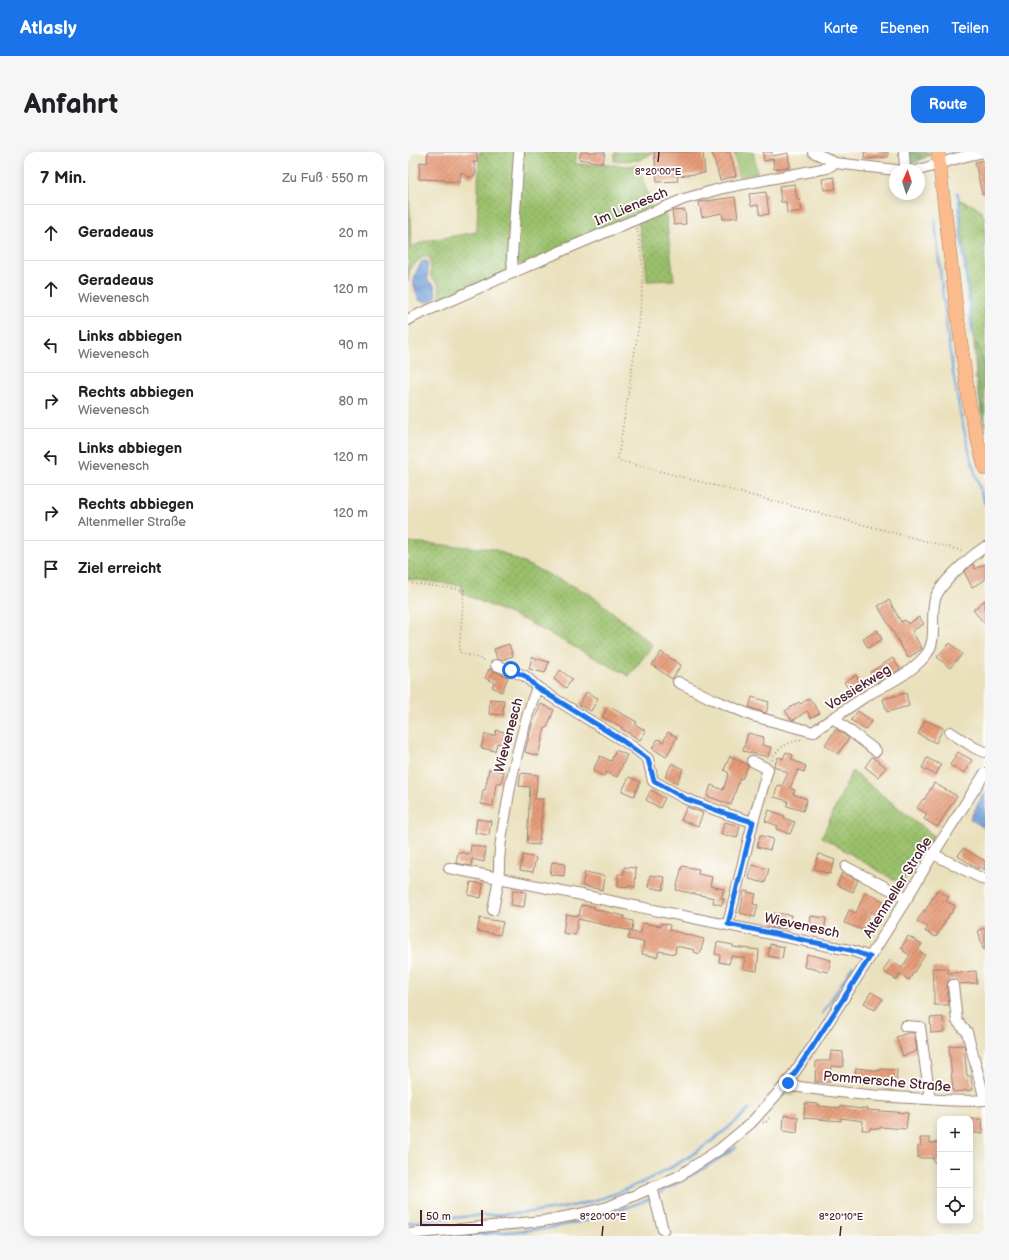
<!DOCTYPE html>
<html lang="de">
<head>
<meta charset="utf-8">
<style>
	:root { --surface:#fff; --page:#f6f6f6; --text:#202124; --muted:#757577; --line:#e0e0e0; --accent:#1a73e8 }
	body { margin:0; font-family:"Balsamiq Sans",sans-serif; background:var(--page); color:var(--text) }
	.controls { position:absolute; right:12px; bottom:12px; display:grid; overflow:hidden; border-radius:8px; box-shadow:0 2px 10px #0003 }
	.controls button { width:36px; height:36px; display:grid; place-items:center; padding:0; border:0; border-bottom:1px solid var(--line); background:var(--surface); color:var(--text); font:20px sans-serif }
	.compass { position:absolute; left:481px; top:12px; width:36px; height:36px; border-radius:50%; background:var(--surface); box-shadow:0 2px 10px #0003; rotate:3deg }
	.scale { position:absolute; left:12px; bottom:10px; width:63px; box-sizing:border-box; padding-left:4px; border:2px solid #4a1f2b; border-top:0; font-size:11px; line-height:14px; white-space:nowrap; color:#4a1f2b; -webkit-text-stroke:3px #fff; paint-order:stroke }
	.stop { position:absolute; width:12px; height:12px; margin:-9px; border:3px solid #1a73e8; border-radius:50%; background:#fff }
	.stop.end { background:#1a73e8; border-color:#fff; box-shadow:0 1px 4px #0008 }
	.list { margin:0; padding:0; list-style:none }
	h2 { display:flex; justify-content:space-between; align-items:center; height:52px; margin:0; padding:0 16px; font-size:17px }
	h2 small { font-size:13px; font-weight:400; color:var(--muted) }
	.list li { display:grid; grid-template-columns:26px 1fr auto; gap:12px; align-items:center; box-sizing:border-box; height:56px; padding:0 16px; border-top:1px solid var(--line) }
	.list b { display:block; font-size:15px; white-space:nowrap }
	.list p { margin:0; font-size:13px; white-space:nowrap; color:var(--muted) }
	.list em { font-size:13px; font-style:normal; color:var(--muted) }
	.icon { flex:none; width:22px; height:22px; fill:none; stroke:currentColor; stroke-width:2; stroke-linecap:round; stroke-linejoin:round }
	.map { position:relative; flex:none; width:577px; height:1084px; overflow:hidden; border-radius:12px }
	header { display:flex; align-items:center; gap:24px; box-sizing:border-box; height:56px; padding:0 20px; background:var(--accent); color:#fff }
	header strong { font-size:19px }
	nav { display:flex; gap:22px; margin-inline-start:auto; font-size:14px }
	.intro { display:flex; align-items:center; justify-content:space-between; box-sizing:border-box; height:96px; padding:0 24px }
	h1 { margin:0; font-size:28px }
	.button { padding:10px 18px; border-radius:12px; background:var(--accent); color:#fff; font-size:14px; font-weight:700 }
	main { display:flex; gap:24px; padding:0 24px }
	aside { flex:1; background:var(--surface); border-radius:12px; box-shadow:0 2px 10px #0003 }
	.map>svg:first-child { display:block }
</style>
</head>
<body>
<header>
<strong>Atlasly</strong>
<nav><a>Karte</a><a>Ebenen</a><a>Teilen</a></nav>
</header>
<div class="intro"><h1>Anfahrt</h1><a class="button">Route</a></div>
<main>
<aside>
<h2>7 Min.<small>Zu Fuß · 550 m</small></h2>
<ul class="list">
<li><svg class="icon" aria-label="ahead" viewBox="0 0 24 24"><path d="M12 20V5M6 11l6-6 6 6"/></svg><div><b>Geradeaus</b></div><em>20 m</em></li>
<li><svg class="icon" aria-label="ahead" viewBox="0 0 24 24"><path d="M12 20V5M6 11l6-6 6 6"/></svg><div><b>Geradeaus</b><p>Wievenesch</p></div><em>120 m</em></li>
<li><svg class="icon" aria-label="left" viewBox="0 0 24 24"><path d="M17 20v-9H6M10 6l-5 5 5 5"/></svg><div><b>Links abbiegen</b><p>Wievenesch</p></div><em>90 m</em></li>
<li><svg class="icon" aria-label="right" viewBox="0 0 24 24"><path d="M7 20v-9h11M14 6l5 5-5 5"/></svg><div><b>Rechts abbiegen</b><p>Wievenesch</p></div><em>80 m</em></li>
<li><svg class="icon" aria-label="left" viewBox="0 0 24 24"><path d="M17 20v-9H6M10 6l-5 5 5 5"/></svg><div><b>Links abbiegen</b><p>Wievenesch</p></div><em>120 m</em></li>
<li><svg class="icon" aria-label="right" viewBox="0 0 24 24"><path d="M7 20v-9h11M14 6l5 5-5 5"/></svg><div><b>Rechts abbiegen</b><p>Altenmeller Straße</p></div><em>120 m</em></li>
<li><svg class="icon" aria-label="arrive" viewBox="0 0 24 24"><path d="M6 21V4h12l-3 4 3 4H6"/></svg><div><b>Ziel erreicht</b></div></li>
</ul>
</aside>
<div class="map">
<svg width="577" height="1084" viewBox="0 0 577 1084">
	<defs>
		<pattern id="green-dots" width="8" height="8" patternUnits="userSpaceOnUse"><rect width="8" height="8" fill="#9ac06b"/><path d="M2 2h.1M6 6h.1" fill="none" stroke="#809b58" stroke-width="1.8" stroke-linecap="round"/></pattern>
		<pattern id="forest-firs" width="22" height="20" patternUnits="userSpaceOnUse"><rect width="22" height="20" fill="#7ba65f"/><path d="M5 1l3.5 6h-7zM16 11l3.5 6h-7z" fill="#67874f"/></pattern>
		<pattern id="water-waves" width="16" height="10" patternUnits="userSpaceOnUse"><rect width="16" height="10" fill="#6c9cd6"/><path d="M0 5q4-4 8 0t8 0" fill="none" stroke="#5b7fae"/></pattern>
		<pattern id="building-hatch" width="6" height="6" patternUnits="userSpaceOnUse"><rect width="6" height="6" fill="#e59b77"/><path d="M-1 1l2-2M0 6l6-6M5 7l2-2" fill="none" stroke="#bc7e62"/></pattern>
	</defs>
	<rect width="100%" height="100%" fill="#fff"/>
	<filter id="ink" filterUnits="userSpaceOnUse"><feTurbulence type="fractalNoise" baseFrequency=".025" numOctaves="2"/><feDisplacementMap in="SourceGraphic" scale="8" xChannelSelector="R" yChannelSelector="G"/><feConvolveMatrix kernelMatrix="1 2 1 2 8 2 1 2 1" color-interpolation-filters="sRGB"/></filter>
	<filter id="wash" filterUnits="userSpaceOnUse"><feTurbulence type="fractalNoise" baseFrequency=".012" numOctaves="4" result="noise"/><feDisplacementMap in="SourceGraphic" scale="16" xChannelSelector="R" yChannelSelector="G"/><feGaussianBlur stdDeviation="0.9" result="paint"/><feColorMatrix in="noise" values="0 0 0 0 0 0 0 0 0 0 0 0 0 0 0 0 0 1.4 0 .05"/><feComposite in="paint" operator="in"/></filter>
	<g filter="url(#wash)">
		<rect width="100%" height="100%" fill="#e9e0bc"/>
		<!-- green -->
		<g fill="url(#green-dots)" stroke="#72704b">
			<path d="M0 0 3 96 16 89 69 80 71 0H169L167 12 230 14 244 56 116 113 107 110 101 104 99 118 33 149 30 131 23 126 22 105H15L2 116 0 130Z"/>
			<path d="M551 48 569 55 577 65V220L570 193 566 191Z"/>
			<path d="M257 58 266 128 239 129 238 112 230 70Z"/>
			<path d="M0 390 86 397 182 442 245 493 221 524 116 468 53 441 54 433 0 427Z"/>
			<path d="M444 619 526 684 493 732 414 685Z"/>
		</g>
		<!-- forest -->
		<g fill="url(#forest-firs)" stroke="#626245">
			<path d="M500 0H522V3L501 14Z"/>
			<path d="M566 191 570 192 577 220 575 225 577 232V280L568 227Z"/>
		</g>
		<!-- pitch -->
		<g fill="#9ac06b" stroke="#72704b">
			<path d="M207 0H246L232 8 206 9Z"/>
			<path d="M326 0H345L349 21 331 25Z"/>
		</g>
		<!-- water -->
		<g fill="url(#water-waves)" stroke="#5b5e80">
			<path d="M14 109H19L20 129 26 133 29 144 21 150 12 149C3 131 4 126 14 109Z"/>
			<path d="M577 638V676L562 667Z"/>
		</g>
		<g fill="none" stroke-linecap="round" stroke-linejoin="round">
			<!-- stream -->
			<g stroke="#6c9cd6" stroke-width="2.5">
				<path d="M549 41 551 47 553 83 565 183"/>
				<path d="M527 69C537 165 545 261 577 352"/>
				<path d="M414 862 445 814"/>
				<path d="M252 1041 298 1015 328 995"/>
				<path d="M0 1071C47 1063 95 1064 142 1058 215 1048 289 1008 341 957"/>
				<path d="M42 1084 137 1077 180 1068 199 1063 241 1047"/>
			</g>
		</g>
		<g id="blocks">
			<!-- building -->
			<g fill="url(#building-hatch)">
				<path d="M20 0H69V10H65L68 19 67 23 64 25H61L53 20 52 30 37 29V28L11 27 12 10 19 11Z"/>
				<path d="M173 0H197L195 11 171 7Z"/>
				<path d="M246 0H295L297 21 269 24 270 29 249 30Z"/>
				<path d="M304 0H322L328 24 312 28Z"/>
				<path d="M355 0H364V4L380 1 382 15 366 17 365 7 356 9Z"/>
				<path d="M456 0H480V5L457 7Z"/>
				<path d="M577 8V42H574L567 10Z"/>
				<path d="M426 25 428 37 416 38 414 27Z"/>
				<path d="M387 32 389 48H392L394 59 379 61 378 50H373L371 34Z"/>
				<path d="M358 40 361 62 352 63 350 53 343 54 341 42Z"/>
				<path d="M327 45 330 65 315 67 314 61 294 65 291 50Z"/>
				<path d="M277 58 278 72 266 73 264 59Z"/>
				<path d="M565 412 567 417 577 412V428L564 435 556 420Z"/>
				<path d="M481 448 493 470 497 468 500 472 511 465 516 472 504 479 514 497 500 506 470 454Z"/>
				<path d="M577 448V472L565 458Z"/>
				<path d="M469 478 474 487 460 496 455 487Z"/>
				<path d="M542 491 554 502 542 516 529 505Z"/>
				<path d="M101 492 105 504 93 508 89 507 86 497Z"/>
				<path d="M253 500 273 513 264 527 244 513Z"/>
				<path d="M124 505 141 510 137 521 121 517Z"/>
				<path d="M485 506 492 517 468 531 462 520Z"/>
				<path d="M81 517 100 525 94 540 84 535 86 530 77 526Z"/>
				<path d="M152 518 164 527 158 536 146 527Z"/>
				<path d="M448 523 454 534 443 541 436 530Z"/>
				<path d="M178 540 190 546 183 559 171 553Z"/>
				<path d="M498 541 501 554 479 560 475 547Z"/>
				<path d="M344 545 361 550 358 561 341 555Z"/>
				<path d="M401 546 412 561 403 566 399 559 386 568 383 567 377 559 391 550 393 552Z"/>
				<path d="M82 547 96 548 95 563 81 562Z"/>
				<path d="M133 552 146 558 139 576H137L130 604 117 600 124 573Z"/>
				<path d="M200 554 229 570 227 572 238 579 232 588 214 577V575L194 565Z"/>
				<path d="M450 559 464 569 457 578 443 568Z"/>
				<path d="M517 568 535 576 528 591 510 582Z"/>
				<path d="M428 577 441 586 430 602 417 593Z"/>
				<path d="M88 578 101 581 98 593 89 591 87 599 73 596 77 582 87 584Z"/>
				<path d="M260 580 269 585 258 605 244 596 250 587 255 590Z"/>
				<path d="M340 581 356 585 354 593 363 595 360 605 335 599Z"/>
				<path d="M208 598 219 603 209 625 198 620 196 624 185 619 192 604 203 609Z"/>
				<path d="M378 600 385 603 383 607 398 614 396 620 390 618 382 636 387 638 385 642 399 647 395 659 379 654 380 649 366 645 370 633 374 634 380 621 366 614 370 605 375 607Z"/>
				<path d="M550 600 564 608 557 621 542 613Z"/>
				<path d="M322 604 338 612 340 614 334 627 332 626 323 653 299 644 303 633 315 638 321 621 316 618Z"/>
				<path d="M464 605 478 615 470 625 457 615Z"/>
				<path d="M519 606 533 613 528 623 514 616Z"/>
				<path d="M264 611 275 617 269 631 257 625Z"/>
				<path d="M81 617 96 620 93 631H88L85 654 73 652 75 638H77Z"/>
				<path d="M113 621 130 623 127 647H135L131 693 119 692 122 635 111 634Z"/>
				<path d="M221 625 232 630 226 644 214 639Z"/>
				<path d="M526 631 549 644 529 675 516 667 519 662 509 656 515 647 516 648Z"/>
				<path d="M243 638 257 646 252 656 238 648Z"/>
				<path d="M279 655 295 661 290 674 273 668Z"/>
				<path d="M361 658 377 664 376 666 387 670 382 682 368 677 370 674 357 669Z"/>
				<path d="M69 667 83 669 81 683 67 681Z"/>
				<path d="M317 670 332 674 329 686 313 682Z"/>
				<path d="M352 683 365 687 362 698 349 695Z"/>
				<path d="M63 693 78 696 76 710 64 707 63 714 48 711 50 700 62 702Z"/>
				<path d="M555 696 577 709V718L571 714 570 717 550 704Z"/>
				<path d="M411 702 427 708 422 722 406 717Z"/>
				<path d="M115 703 128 706 125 720 112 718Z"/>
				<path d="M144 710 157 712 156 724 142 722Z"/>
				<path d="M344 713 361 717 357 731 341 727Z"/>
				<path d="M274 714 291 717 290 722 304 725 302 734 316 737 313 746 316 747 314 753 305 751 306 746 268 738Z"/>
				<path d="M216 715 228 716 227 735 210 734V722H216Z"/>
				<path d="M177 720 197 724 195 738 174 734Z"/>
				<path d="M434 721 450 728 445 740 429 733Z"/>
				<path d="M242 723 257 725 255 738 240 735Z"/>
				<path d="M63 730 75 732 73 746 60 743Z"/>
				<path d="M105 738 118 740 116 755 103 753Z"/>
				<path d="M529 738 541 745 538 749 547 754 543 762 542 761 528 785 517 779 520 775 509 769 516 758 517 759Z"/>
				<path d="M336 739 348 742 345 752 350 753 347 765 332 761Z"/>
				<path d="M457 740 478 750 472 764 462 760 455 778 436 771 441 758 448 761Z"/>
				<path d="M173 753 186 755V757L216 764V767L225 769 224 779 170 767 167 783 155 781 158 762 171 764Z"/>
				<path d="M365 761 383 763 381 777 363 775Z"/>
				<path d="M403 764 418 766 416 782 401 780Z"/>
				<path d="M72 766 95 770 92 783 69 779Z"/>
				<path d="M234 771 253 774V771L262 773 261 778 296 787 292 802 286 800 287 798 268 794 267 802 251 799 249 805 234 802 236 790 220 787 222 780 233 781Z"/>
				<path d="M577 776V797H575L570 778Z"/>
				<path d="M500 784 514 792 510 798 517 803 501 828 492 822 489 828 475 819 482 808 494 816 502 803 495 799 496 797 493 796Z"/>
				<path d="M309 790 325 793V795L351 798 349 819 335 817 337 806 323 804 321 812 311 810 312 803 307 802Z"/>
				<path d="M362 792 376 795 374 807 360 804Z"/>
				<path d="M399 802 423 808 420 820 396 815Z"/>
				<path d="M524 816H540V821L568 819 569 831 551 832 548 827 541 828 539 833 541 853H526V832H525Z"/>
				<path d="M463 840 475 847 467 858 456 851Z"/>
				<path d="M535 865 536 880 523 881 522 866Z"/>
				<path d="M500 881H506L509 899 495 904 488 885Z"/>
				<path d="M556 893 559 924H563L565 938 545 940 541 894Z"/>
				<path d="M423 899 435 900V915L423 914 422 930H407L408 909H422Z"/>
				<path d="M448 916 473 919V917L489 918 488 935 446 930Z"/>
				<path d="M397 951 411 952V954L432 956V954L453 957V956H460V958L500 961 498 977 472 975V977L462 976V978H454L455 969 433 966V969L396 966Z"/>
				<path d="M376 963 390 965 389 981 375 979Z"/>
				<path d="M562 967H574L575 981H562Z"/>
				<path d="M512 986H522V991L532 990V1010H526L525 1006H510V994H513Z"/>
			</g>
		</g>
	</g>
	<g filter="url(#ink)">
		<use href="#blocks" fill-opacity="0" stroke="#9a8074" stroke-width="1"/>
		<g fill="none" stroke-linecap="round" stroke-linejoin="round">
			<defs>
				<g id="minor">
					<path d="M405 0 418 6 427 11 488 18"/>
					<path d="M496 0 497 18"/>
					<path d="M511 18C533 12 554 3 577 0"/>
					<path d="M105 121 104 105 111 0"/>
					<path d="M0 168 5 165 158 97 276 47 315 36 419 16 427 11"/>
					<path d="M88 513 117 524 129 535 147 547 225 595 240 607 245 629 278 647 319 662 345 670 320 772"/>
					<path d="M270 530 302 546 345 564 405 580C414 573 424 567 433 561 443 554 453 547 463 541 483 530 503 521 518 503 530 488 522 465 527 447 532 431 563 404 577 395"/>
					<path d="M129 535C113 579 104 618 97 665 93 685 90 705 91 726L431 796 442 798 462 805"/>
					<path d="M425 566 468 599"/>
					<path d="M542 580 567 596 577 600"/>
					<path d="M344 609 360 617 345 670"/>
					<path d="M525 702 577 728"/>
					<path d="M438 715 499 746"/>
					<path d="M41 716 91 726 85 758"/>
					<path d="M545 833 549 869 559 880 577 948"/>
					<path d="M497 874 512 875 522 947"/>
					<path d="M379 931 384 934 391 935C434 941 476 945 519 947 538 948 558 950 577 948"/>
					<path d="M244 1035 255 1078"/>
					<path d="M0 1082 135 1069 167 1063 200 1055 271 1024 312 997 343 971 379 931 405 894 462 805 499 746 525 702 577 621"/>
				</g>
				<path id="major" d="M530 0 548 153 562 258 577 317"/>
			</defs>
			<!-- minor casing -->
			<use href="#minor" stroke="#9a8074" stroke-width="12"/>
			<!-- major casing -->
			<use href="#major" stroke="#9a8074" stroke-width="14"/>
			<!-- path -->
			<g stroke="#9a8074" stroke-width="1.5" stroke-dasharray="1 3" stroke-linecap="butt">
				<path d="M229 76 235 116V131L231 172 210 306 213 309 555 399"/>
				<path d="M0 431 56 438 51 500 79 509"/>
				<path d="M364 608C371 593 379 592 394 587"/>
				<path d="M355 970 357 971 362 965"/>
			</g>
			<!-- minor -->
			<use href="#minor" stroke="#fff" stroke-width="10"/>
			<!-- major -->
			<use href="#major" stroke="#fbbb8c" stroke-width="13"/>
		</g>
	</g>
	<g fill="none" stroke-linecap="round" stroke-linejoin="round" filter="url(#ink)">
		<!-- route -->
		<path stroke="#1a73e8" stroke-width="5" d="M103 518 117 524 128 535 212 587 240 607 246 629 278 647 319 662 345 670 320 772 442 798 462 805 405 894 380 931"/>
	</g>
	<!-- ticks -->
	<path fill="none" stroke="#4a1f2b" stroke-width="1.5" d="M250 10 251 0M194 1084 195 1074M432 1084 433 1074"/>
	<g text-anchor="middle" stroke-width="3.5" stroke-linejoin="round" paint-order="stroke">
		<!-- street labels -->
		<g font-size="14" fill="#4a1f2b" stroke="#fff">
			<text transform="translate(223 54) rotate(-23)" y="5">Im Lienesch</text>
			<text transform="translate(450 535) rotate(-32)" y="5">Vossiekweg</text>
			<text transform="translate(100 583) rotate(-75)" y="5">Wievenesch</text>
			<text transform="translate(489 735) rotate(-58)" y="5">Altenmeller Straße</text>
			<text transform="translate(394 773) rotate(12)" y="5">Wievenesch</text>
			<text transform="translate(479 929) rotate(5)" y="5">Pommersche Straße</text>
		</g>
	</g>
	<g font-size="10" text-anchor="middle" fill="#4a1f2b" stroke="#fff" stroke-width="3.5" stroke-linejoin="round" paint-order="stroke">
		<text x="250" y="23">8°20'00"E</text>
		<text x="195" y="1068">8°20'00"E</text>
		<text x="433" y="1068">8°20'10"E</text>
	</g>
</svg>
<div class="controls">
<button>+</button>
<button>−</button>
<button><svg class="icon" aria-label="locate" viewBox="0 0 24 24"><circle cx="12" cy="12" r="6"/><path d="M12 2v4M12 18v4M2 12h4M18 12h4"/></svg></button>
</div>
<svg class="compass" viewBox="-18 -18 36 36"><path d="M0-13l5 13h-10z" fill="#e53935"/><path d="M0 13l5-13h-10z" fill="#757577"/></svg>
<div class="scale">50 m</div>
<div class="stop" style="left:103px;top:518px"></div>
<div class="stop end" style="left:380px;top:931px"></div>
</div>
</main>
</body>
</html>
